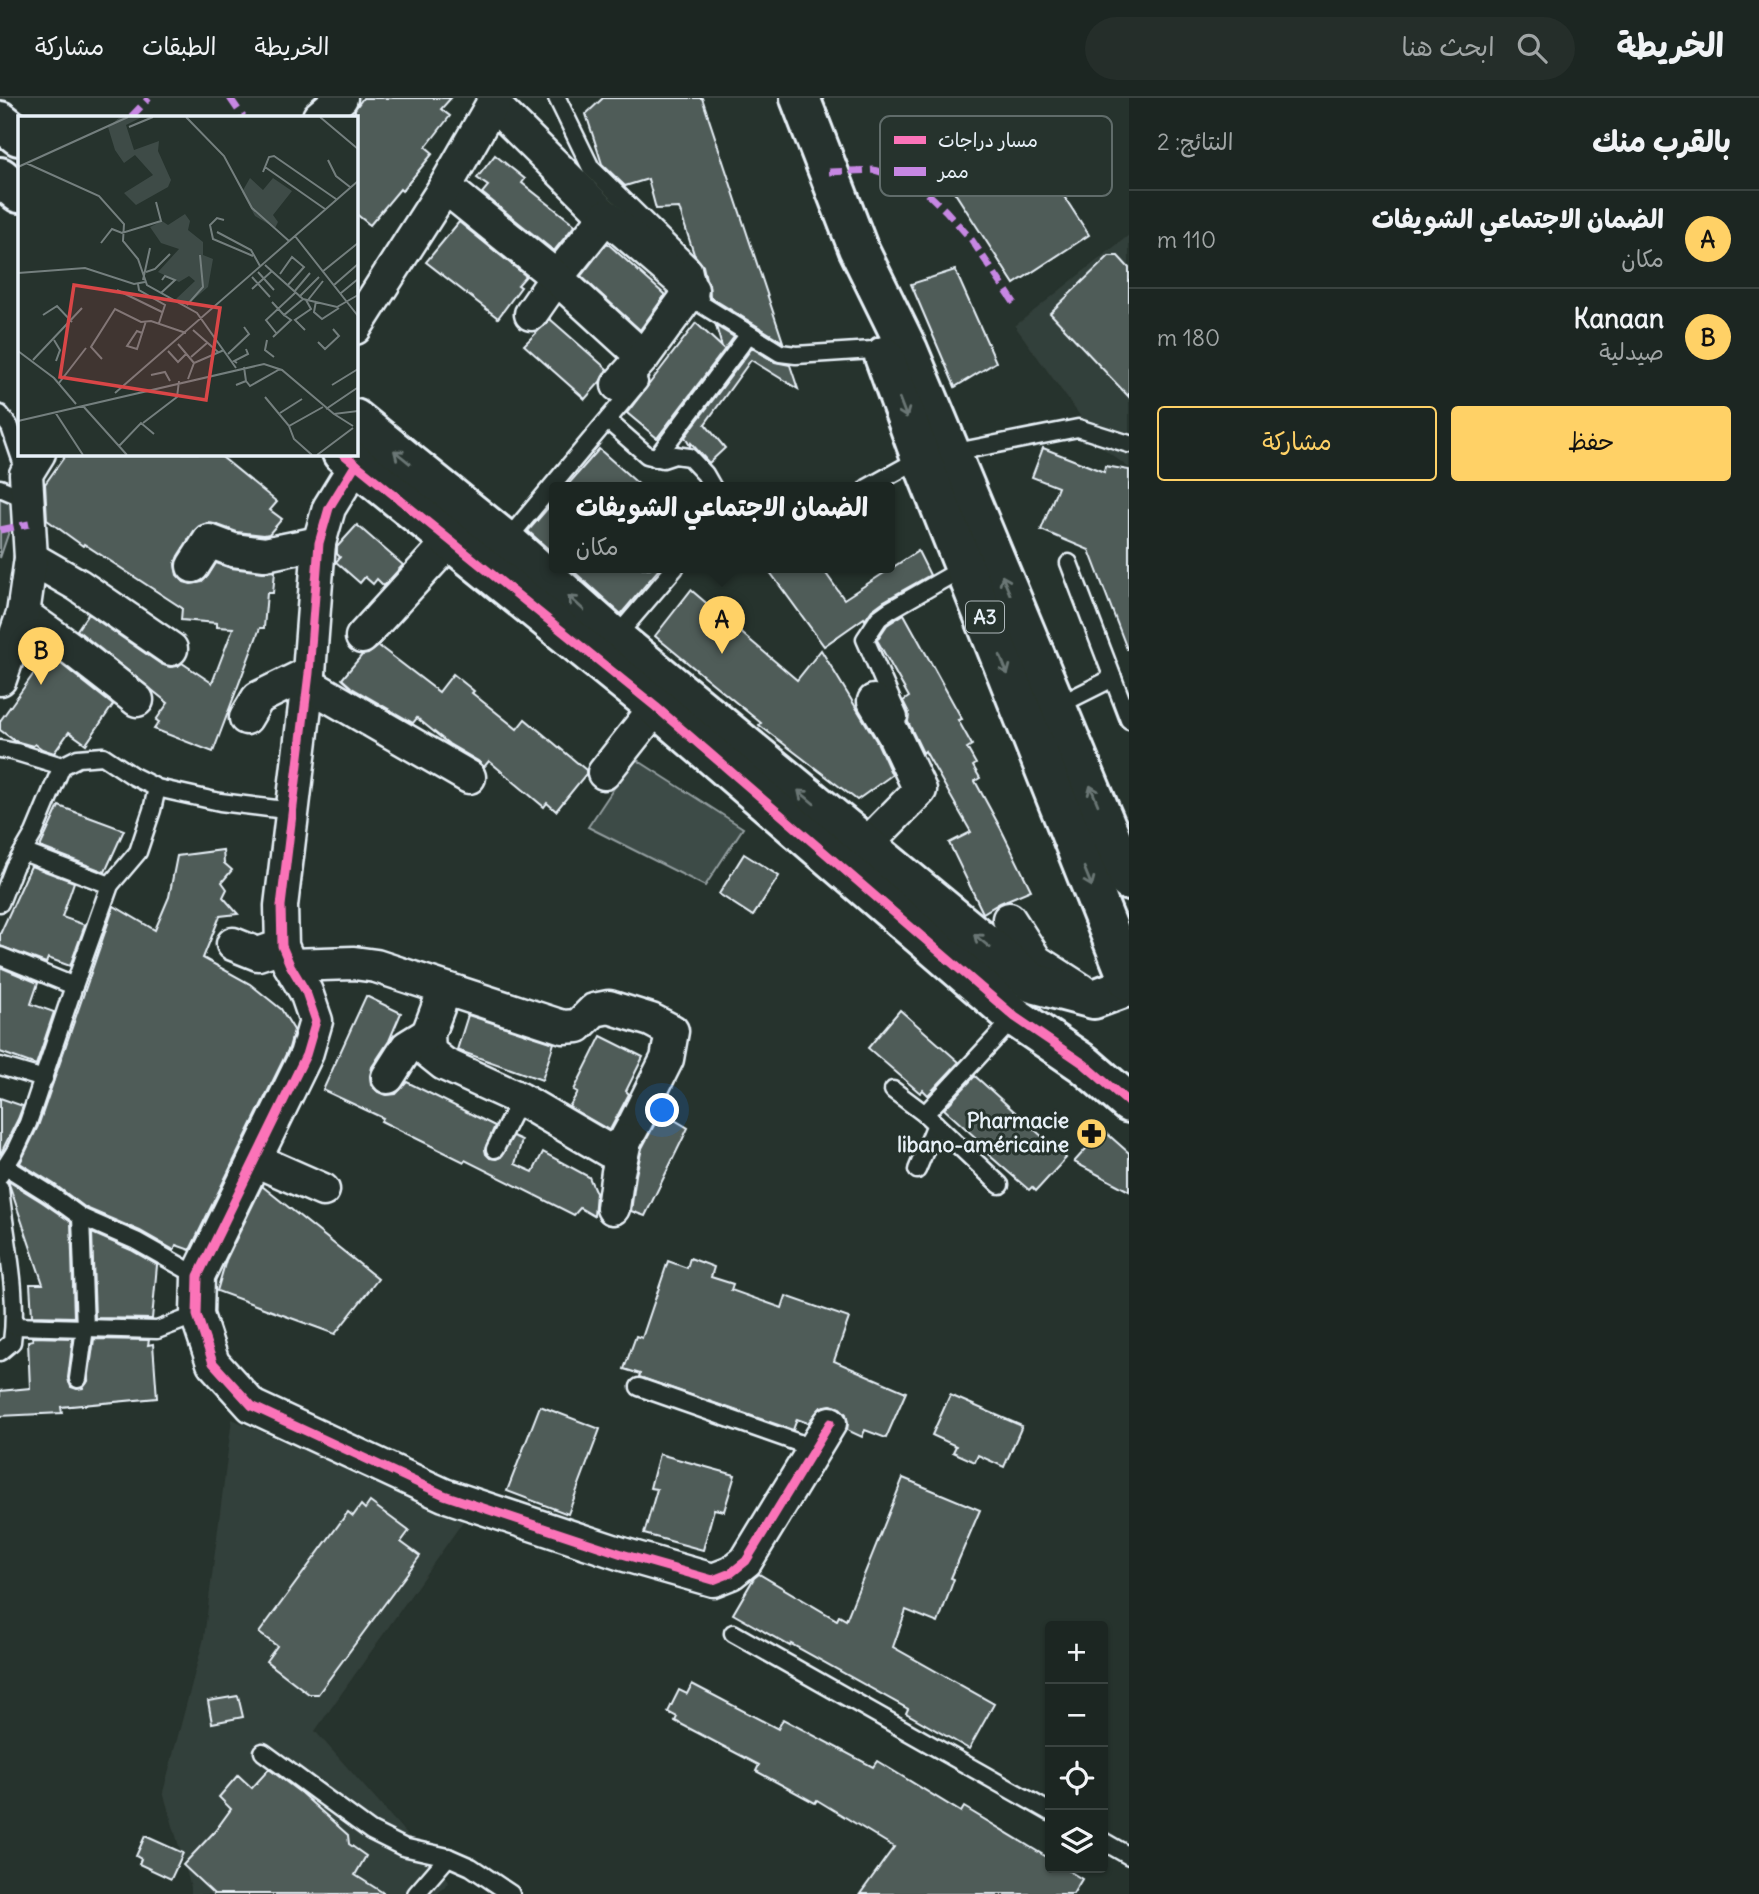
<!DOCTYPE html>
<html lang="ar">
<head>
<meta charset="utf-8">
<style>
	:root { --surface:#1c2622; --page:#252e2a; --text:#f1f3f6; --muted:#a0a5a5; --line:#3a4340; --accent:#ffd166 }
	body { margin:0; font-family:Delius,"Playpen Sans Arabic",sans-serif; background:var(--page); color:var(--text); direction:rtl }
	.controls { position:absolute; right:21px; bottom:21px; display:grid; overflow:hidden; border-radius:7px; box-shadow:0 2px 5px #0004 }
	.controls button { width:63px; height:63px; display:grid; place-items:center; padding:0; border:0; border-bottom:2px solid var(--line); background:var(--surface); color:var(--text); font:35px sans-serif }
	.you { position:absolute; left:663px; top:1013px; width:24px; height:24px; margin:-18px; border:5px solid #fff; border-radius:50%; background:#1a73e8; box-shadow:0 0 0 10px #1a73e833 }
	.badge { display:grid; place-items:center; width:46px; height:46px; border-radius:50%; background:var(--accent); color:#111; font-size:23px; font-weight:700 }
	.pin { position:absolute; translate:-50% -58px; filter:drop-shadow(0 2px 4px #0008) }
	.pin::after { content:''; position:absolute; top:37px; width:24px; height:21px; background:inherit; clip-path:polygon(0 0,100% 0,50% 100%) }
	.popup { position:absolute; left:549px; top:384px; width:346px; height:91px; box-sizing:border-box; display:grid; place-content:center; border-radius:7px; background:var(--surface); filter:drop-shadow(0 2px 5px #0005); font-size:23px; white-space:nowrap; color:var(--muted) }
	.popup b { font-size:26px; color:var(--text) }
	.popup::after { content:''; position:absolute; left:50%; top:100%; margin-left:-14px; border:14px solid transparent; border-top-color:var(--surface) }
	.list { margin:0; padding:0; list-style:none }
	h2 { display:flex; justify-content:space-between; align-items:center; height:91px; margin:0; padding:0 28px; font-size:30px }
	h2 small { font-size:23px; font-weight:400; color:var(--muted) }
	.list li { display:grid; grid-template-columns:46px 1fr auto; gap:21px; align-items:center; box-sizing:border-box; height:98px; padding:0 28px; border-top:2px solid var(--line) }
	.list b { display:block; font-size:26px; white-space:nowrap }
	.list p { margin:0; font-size:23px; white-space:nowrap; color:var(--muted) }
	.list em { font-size:23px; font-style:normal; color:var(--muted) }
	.actions { display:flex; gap:14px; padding:21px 28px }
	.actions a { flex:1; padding:16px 0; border:2px solid var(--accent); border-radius:7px; text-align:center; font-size:24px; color:var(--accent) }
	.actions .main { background:var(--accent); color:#111 }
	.icon { flex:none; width:38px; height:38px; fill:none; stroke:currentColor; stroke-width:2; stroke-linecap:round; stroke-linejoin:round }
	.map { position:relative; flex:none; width:1129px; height:1796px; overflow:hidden; direction:ltr }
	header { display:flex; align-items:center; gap:42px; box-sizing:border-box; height:98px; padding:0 35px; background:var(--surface); border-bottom:2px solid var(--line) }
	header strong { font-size:33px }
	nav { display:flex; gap:38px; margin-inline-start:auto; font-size:24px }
	.search { width:490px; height:63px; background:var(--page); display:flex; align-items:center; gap:18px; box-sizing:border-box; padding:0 24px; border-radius:38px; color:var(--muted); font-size:26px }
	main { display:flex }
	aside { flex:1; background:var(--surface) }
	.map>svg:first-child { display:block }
</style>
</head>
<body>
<header>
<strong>الخريطة</strong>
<div class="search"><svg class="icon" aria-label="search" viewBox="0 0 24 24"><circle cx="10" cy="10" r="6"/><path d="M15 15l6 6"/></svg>ابحث هنا</div>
<nav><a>الخريطة</a><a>الطبقات</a><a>مشاركة</a></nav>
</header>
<main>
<aside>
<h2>بالقرب منك<small>النتائج: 2</small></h2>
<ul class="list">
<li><span class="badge">A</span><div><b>الضمان الاجتماعي الشويفات</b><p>مكان</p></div><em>110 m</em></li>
<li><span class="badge">B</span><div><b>Kanaan</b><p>صيدلية</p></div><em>180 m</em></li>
</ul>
<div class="actions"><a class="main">حفظ</a><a>مشاركة</a></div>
</aside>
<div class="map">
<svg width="1129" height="1796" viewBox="0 0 1129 1796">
	<rect width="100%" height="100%" fill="#26332d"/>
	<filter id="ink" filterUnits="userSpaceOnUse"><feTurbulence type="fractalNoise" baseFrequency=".0143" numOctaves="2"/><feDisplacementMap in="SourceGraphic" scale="14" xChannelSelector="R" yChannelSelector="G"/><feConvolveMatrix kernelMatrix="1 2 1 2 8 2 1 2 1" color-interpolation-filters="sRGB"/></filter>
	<g filter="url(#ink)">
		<!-- built -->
		<g fill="#333f3a">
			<path d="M1129 137V370L1104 351 1015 228Z"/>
			<path d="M232 1321 464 1422 315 1633 449 1784 437 1796H191V1789L163 1694 204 1540Z"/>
		</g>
		<!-- green -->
		<g fill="#3e4b47" stroke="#939ea0" stroke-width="2">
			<path d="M0 383 19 404 0 460Z"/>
			<path d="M634 660 743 730 705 788 588 729Z"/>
		</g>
		<!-- building -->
		<g fill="#505c59" stroke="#e8f1f8" stroke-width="2">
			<path d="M363 0H451L441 11 450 18 426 49 433 55 402 93 400 91 370 127 355 115V11Z"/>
			<path d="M603 0H702L783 244 710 199 709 186 706 181 703 168 694 156 679 110 656 111 648 81 625 88 602 66 586 16Z"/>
			<path d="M1021 32 1089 137 1014 186 946 81Z"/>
			<path d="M495 57 525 81 522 85 575 127 554 153 482 95 488 88 477 80Z"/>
			<path d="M459 124 526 178 518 187 521 189 498 220 426 164Z"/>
			<path d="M607 145 665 197 640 232 581 178Z"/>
			<path d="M1109 158H1118L1129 170V299L1050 215Z"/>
			<path d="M955 172 996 264 955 289 911 186Z"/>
			<path d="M550 221 607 271 600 284 585 301 524 247Z"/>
			<path d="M696 225 722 249 716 228 734 239 657 340 627 315Z"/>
			<path d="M752 250 775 264 790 267 798 291 751 262 705 326 725 350 709 365 691 345 690 348 685 339Z"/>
			<path d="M1043 350 1104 374 1105 368 1129 372V551H1127L1089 452 1041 432 1058 389 1032 379Z"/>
			<path d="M599 351 643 390H565Z"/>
			<path d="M67 355H217L277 404 270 412 282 421 269 436 264 437 237 434 215 426 207 425 199 428 194 433 178 458 175 466 177 477 184 484 191 486 202 484 208 478 216 465 231 470 263 474 275 473 273 495H267L264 530H260L213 654 154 631 159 624 156 622 168 605 77 532 88 516 161 566 170 569 178 568 182 565 212 585 233 530 217 529V525L181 522 182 510 84 446 83 448 47 422 45 386Z"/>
			<path d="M554 403V456L528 433Z"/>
			<path d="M357 427 403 467 384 488 377 481 373 486 365 479 360 485 336 464 340 459 337 456V449Z"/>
			<path d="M918 453 930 477 884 503 872 512 865 522 864 520 824 548 767 470H822L844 501Z"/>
			<path d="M570 470H660L621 516Z"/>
			<path d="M691 492 797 582 821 552 877 644 892 677 857 702 759 627 761 625 655 538Z"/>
			<path d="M904 516 962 621 958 622 972 647 967 650 976 666 973 668 980 680 975 683 1001 731 1031 792 1000 805 983 815 949 745 971 734 925 653 923 655 908 624 909 615 903 603 909 599 877 542 887 527Z"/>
			<path d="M379 548 439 594 453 576 474 593 472 595 517 631 525 621 586 672V676L556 713 547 705 544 709 489 663 484 669 478 663 449 646 417 620 413 625 352 590 342 581 362 557 368 556Z"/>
			<path d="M56 562 113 607 86 646 69 634 54 655 42 651 35 646 33 648 15 643 0 632V623L42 564 51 570Z"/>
			<path d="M59 708 124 732 105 774 40 749Z"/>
			<path d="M223 752 224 765 232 772 222 784 227 791 223 799 238 816 220 818 203 860 250 886 281 911 294 932 289 950 190 1152 176 1147 174 1152 140 1133 86 1110 54 1086 20 1065 38 1028 114 808 155 832 169 799 177 758Z"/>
			<path d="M744 756 779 778 753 818 719 796Z"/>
			<path d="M31 768 74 784 62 819 85 827 70 868 48 860 46 865 0 848V836Z"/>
			<path d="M0 869 38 885 31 906 54 914 36 967 0 954Z"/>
			<path d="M366 898 401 915 389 943 372 969 370 978 371 987 378 994 387 997 396 996 407 984 495 1028 485 1051 486 1056 490 1060 496 1061 501 1059 513 1038 522 1042 515 1066 533 1074 543 1054 589 1079 596 1095 594 1118 580 1110 574 1117 465 1062 464 1064 381 1023 383 1020 323 992Z"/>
			<path d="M900 912 959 964 928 997 923 992 920 995 868 950Z"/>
			<path d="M468 917 554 945 542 982 457 952Z"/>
			<path d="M601 938 643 959 626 993 629 996 611 1030 609 1032 569 1009 578 994 574 992Z"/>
			<path d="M975 978 1066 1060 1036 1093 1032 1089 1029 1092 983 1052 986 1049 944 1011Z"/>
			<path d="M0 1000 23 1008 18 1021 0 1057Z"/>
			<path d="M661 1014 688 1030 645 1118 631 1113 636 1077 642 1050Z"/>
			<path d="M1103 1032 1129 1055V1093L1074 1064Z"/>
			<path d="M8 1083 42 1104 71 1124 74 1219 32 1218 30 1186H43Z"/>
			<path d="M262 1088 378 1181 335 1236 217 1193 226 1162Z"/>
			<path d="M92 1135 131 1152 157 1167 152 1221 95 1220Z"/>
			<path d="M690 1160 714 1169 711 1179 733 1186 731 1192 782 1210 786 1198 849 1220 834 1263 906 1294 886 1340 865 1332 862 1339 847 1332 848 1325 846 1316 840 1310 831 1307 821 1309 808 1325 797 1321 793 1332 639 1279 640 1276 624 1271 636 1238 642 1240 668 1163 687 1170Z"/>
			<path d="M32 1239 73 1240 68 1280 71 1289 77 1291 83 1290 88 1283 94 1241 149 1242 148 1247 153 1246 157 1300 61 1309 62 1315 0 1318V1293L30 1290 28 1243 33 1242Z"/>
			<path d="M950 1297 1022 1328 1004 1369 978 1357 975 1364 953 1354 956 1348 932 1337Z"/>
			<path d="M540 1308 600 1331 568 1416 507 1393Z"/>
			<path d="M659 1356 735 1377 724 1413 714 1411 703 1452 644 1436 657 1391 650 1390Z"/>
			<path d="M903 1380 980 1412 951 1480 954 1481 938 1525 906 1512 893 1549 994 1606 969 1651 906 1615 908 1611 791 1546 790 1548 733 1516 754 1480 759 1476 837 1522 839 1518 846 1522Z"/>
			<path d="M370 1404 409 1433 401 1444 420 1458 318 1596H309L266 1563 277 1548 259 1535 348 1414 353 1418 361 1407 365 1411Z"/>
			<path d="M692 1586 778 1631 783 1621 873 1669 877 1663 961 1714 964 1709 1050 1761V1770H1064L1082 1781 1073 1796H860L894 1749 817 1702 815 1705 756 1673 759 1667 675 1623 677 1619 668 1614 679 1592 687 1596Z"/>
			<path d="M238 1598 243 1619 212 1625 208 1603Z"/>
			<path d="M269 1671 301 1695 348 1737 349 1746 366 1758 355 1777 385 1796H214L183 1767 215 1733 231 1711 219 1699 238 1677 252 1690Z"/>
			<path d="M145 1738 183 1755 171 1781 139 1766 141 1761 136 1758Z"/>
		</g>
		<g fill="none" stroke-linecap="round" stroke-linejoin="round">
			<defs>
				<g id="lane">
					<path d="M557 0 591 70 693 170 701 206 780 255 796 257 888 251"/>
					<path d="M0 316 10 329 26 376"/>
					<path d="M608 323 647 357 663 361 675 357 689 359 705 376 713 390"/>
					<path d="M951 355 1078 330 1129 346"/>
					<path d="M656 360 749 236"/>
					<path d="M0 390 26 401"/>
					<path d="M867 390 921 360"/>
					<path d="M506 443 639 284"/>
					<path d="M1069 465 1129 622"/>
					<path d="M615 540 675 470"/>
					<path d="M1057 608 1113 580"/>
					<path d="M899 619 865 541 879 520 890 512 965 469"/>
					<path d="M0 651 16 654 62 668"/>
					<path d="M23 754 110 787"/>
					<path d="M0 805 14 769 34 735 62 668 78 660 103 658 133 678 157 690 220 704 293 713"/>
					<path d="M0 858 74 888"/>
					<path d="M0 968 44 981"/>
					<path d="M893 992 925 1016"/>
					<path d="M495 1051 520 1001"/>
					<path d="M5 1068 48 1095 81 1119 136 1143 198 1178"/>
					<path d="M917 1072 936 1026"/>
					<path d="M0 1077 15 1053 28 1025 74 888 110 787 138 754 152 712 157 690"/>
					<path d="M1000 1087 925 1016 1015 919"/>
					<path d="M0 1090C5 1141 19 1193 12 1244L0 1254"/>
					<path d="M14 1228 157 1232 197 1217"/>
					<path d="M78 1281 85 1230 81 1119"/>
					<path d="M639 1289 816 1351"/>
					<path d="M733 1535 1050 1714"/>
					<path d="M263 1654 371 1733 403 1749 448 1759 471 1769 511 1796"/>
					<path d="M1103 1743 1129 1758"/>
					<path d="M416 1796 448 1759"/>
				</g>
				<g id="street">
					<path d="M493 6 606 118 556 180 531 216"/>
					<path d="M319 19 341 0"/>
					<path d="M445 89 549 173 643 259"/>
					<path d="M606 118 692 192 643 259 618 287"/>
					<path d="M355 230 445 89 496 0"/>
					<path d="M356 366 329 410 319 445 309 575 281 808 282 848 290 867 306 894 316 923 306 957 198 1178 197 1217 213 1265 252 1308 444 1397 622 1456 713 1482 731 1475 746 1463 830 1325"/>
					<path d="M31 460 78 487 171 551"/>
					<path d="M193 468 209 443 233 452 265 456 319 445"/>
					<path d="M23 516 69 549 137 602"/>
					<path d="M362 539 450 443"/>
					<path d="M0 581 23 516 31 460 26 376 39 355"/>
					<path d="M308 586 469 679"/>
					<path d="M246 620 258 600 309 575"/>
					<path d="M604 675 656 609"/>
					<path d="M865 748 920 692 893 635 874 603"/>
					<path d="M1009 821 1036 863 1081 892"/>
					<path d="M233 846 258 856 282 848"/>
					<path d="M290 867 354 865 376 868 563 929 578 928 594 912 609 909 651 922 672 933 667 961 635 1025 625 1043 609 1053 520 1001 444 966 429 954 428 936 445 891"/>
					<path d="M388 979 407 949 428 936"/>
					<path d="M255 1062 323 1092"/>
					<path d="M613 1110 618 1074 625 1043"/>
				</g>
				<g id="secondary">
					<path d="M0 23 19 38"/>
					<path d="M0 79 19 95"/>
					<path d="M355 321 506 443 615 540 1033 885 1094 901 1129 888"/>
					<path d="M342 355 656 609 1015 919 1084 966 1129 1005"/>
				</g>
				<g id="highway">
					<path d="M800 0 858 150 908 252 1129 783"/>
					<path d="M884 258 921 360 1129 883"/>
				</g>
			</defs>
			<!-- lane casing -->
			<use href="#lane" stroke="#e8f1f8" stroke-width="21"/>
			<!-- street casing -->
			<use href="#street" stroke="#e8f1f8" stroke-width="37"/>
			<!-- secondary casing -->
			<use href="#secondary" stroke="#e8f1f8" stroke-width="44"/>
			<!-- highway casing -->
			<use href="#highway" stroke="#e8f1f8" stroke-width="44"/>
			<!-- lane -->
			<use href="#lane" stroke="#26332d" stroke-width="16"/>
			<!-- street -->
			<use href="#street" stroke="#26332d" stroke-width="32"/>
			<!-- secondary -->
			<use href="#secondary" stroke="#26332d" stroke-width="38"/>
			<!-- highway -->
			<use href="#highway" stroke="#26332d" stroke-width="38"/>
			<!-- quiet -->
			<g stroke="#c787e3" stroke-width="7" stroke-dasharray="14 7" stroke-linecap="butt">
				<path d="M230 0 243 19"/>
				<path d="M131 19 149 0"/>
				<path d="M829 74 874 72 917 85 946 113 971 141 1015 206"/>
				<path d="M0 432 29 426"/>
			</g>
			<defs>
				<g id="cycleway">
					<path d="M342 355 656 609 1015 919 1084 966 1129 1005"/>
					<path d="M356 366 329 410 319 445 309 575 281 808 282 848 290 867 306 894 316 923 306 957 198 1178 197 1217 213 1265 252 1308 444 1397 622 1456 713 1482 731 1475 746 1463 830 1325"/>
				</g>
			</defs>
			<!-- cycleway casing -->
			<use href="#cycleway" stroke="#26332d" stroke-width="13"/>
			<!-- cycleway -->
			<use href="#cycleway" stroke="#fb73b8" stroke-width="9"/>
		</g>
		<!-- one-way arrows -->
		<defs><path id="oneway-shaft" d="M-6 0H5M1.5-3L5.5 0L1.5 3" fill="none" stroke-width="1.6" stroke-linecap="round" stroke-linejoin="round" transform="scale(1.75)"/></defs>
		<g stroke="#6a7674">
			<use href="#oneway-shaft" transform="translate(903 310) rotate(69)"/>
			<use href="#oneway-shaft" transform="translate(402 359) rotate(-141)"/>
			<use href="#oneway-shaft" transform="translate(1006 487) rotate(-113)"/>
			<use href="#oneway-shaft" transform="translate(576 505) rotate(-138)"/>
			<use href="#oneway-shaft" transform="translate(1004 567) rotate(68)"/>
			<use href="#oneway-shaft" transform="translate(1094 697) rotate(-112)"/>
			<use href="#oneway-shaft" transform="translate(806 699) rotate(-140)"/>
			<use href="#oneway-shaft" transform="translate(1088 779) rotate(68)"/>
			<use href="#oneway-shaft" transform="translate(982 843) rotate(-141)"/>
		</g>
	</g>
	<!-- icons -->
	<defs>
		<symbol id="pharmacy-disc" viewBox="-11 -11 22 22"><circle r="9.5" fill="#ffd166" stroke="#26332d"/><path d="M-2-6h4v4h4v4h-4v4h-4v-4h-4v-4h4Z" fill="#111"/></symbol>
	</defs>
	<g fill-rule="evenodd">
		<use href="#pharmacy-disc" x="1074" y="1018" width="35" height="35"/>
	</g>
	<g text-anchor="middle" stroke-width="6" stroke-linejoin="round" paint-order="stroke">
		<!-- shield labels -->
		<rect fill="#26332d" stroke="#aeb8bb" stroke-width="2" x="966" y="503.5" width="38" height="31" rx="5"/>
		<g font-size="19" font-weight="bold" fill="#e8f1f8">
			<text x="985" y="526">A3</text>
		</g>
		<!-- poi labels -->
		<g font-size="21" font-weight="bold" fill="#e8f1f8" stroke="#26332d" text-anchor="end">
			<text x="1069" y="1030">Pharmacie<tspan x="1069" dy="24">libano-américaine</tspan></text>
		</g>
	</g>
	<!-- overview -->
	<g transform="translate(18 18)">
		<rect width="340" height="340" fill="#26332d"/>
		<path d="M102 1H124L108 9 116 34 141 25 140 35 153 64 150 71 118 89 106 77 135 59 117 39 106 47 97 34 90 11ZM232 62 245 74 255 62 274 75 255 99 260 106 257 112 237 100 224 76ZM167 98 172 105 170 114 185 126V139L195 143 190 171 169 189 158 183 177 165 171 160 161 166 140 156 161 133 143 127 132 111 144 105 150 109Z" fill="#3e4b47"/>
		<path fill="none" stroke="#747f7e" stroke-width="2" d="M168 1 206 40 234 92 271 125M302 1 340 33M111 11 135 1M310 44 318 60 332 71M8 47 81 80 106 108 105 125 120 143 129 169 179 197 218 252M0 51 110 1M247 51 307 93M245 56 251 41 256 40 318 83M206 104 199 102 192 109 195 123 235 140M199 116 233 134 242 150M277 120 340 200M83 127 94 113 104 117 143 105 138 86M247 149 285 183 319 191 340 179M128 156 137 153 152 138M240 156 256 174M304 156 340 127M0 157 67 152 116 168 127 166M262 158 274 141 286 151 269 170M234 161 252 181M125 164 132 132M120 168 121 174 147 189 141 207M316 169 340 148M234 173 254 155M99 174 144 196M276 176 292 157M143 177 157 164 147 160 144 164M323 177 340 163M281 181 301 161M290 184 305 165M298 185 296 196 304 203 321 192M254 186 266 199 285 183M169 189 185 171 182 139M25 199 39 190 54 206M175 214 200 236M287 214 277 204 293 193 288 184M124 217 119 215 109 230 119 233 128 205M259 218 248 204 277 177M255 221 273 204 266 199M36 224 42 234 38 245M249 224 247 234 256 241M300 226 307 233 321 220 315 213M160 228 176 247M0 235 36 262 58 288M150 235 160 246 168 238M210 238 231 218 226 211M173 241 189 227M84 243 73 231 97 193 123 206 133 205 168 217M15 244 64 192M219 247 216 245 230 238 228 233M133 259 147 256 152 265M170 263 176 247 206 234M228 265 232 270 262 253M41 267 68 232M218 269 228 265 226 251M314 269 340 253M97 277 340 65M247 281 271 310 305 291M65 290 109 339M308 293 339 272M37 296 65 339M262 297 284 283M316 298 335 310M0 305 246 248 264 254 316 298 340 295M125 307 159 281 161 265M271 310 276 323 294 339M101 330 123 307 136 318M299 339 335 312"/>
		<path fill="#d94647" fill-opacity="0.15" stroke="#d94647" stroke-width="3.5" d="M56 169 202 192 188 284 42 261Z"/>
		<rect width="340" height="340" fill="none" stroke="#e8f1f8" stroke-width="3.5"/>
	</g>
	<!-- legend -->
	<rect x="880" y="18" width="232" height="80" rx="10" fill="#26332d" stroke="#606c6a" stroke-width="2"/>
	<rect x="894" y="38" width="32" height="8" fill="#fb73b8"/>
	<rect x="894" y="69" width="32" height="9" fill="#c787e3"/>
	<g font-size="19" fill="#e8f1f8">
		<text x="938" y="49">مسار دراجات</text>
		<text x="938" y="80">ممر</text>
	</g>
</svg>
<div class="controls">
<button>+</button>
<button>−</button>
<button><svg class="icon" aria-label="locate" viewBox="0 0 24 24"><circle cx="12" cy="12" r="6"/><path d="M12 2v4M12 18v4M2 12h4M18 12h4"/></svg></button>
<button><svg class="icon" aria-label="layers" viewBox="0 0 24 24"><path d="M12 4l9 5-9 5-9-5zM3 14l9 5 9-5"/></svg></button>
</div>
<div class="you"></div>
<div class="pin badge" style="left:722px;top:556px">A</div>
<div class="popup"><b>الضمان الاجتماعي الشويفات</b>مكان</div>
<div class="pin badge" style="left:41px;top:587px">B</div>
</div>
</main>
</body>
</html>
